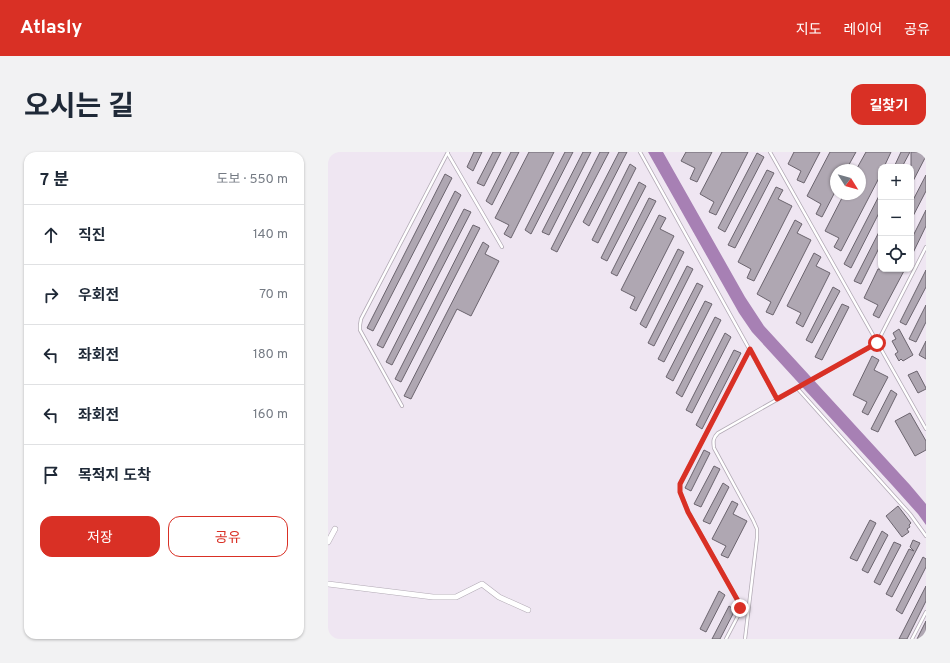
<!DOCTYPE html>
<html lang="ko">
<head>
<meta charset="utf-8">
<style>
	:root { --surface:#fff; --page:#f2f2f3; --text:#1f2937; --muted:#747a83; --line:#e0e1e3; --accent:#d93025 }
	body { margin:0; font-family:Overpass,"Noto Sans KR",sans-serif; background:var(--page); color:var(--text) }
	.controls { position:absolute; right:12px; top:12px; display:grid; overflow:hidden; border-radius:8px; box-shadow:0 1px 3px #0004 }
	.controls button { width:36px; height:36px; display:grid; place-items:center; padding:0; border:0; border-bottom:1px solid var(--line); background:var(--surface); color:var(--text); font:20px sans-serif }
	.compass { position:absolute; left:502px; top:12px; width:36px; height:36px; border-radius:50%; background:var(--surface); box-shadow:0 1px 3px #0004; rotate:127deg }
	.stop { position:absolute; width:12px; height:12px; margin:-9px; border:3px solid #d93025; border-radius:50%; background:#fff }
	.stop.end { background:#d93025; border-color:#fff; box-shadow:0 1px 4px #0008 }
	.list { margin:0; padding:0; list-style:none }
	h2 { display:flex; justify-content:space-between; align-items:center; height:52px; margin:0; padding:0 16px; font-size:17px }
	h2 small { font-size:13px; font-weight:400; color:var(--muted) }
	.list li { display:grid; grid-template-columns:26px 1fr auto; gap:12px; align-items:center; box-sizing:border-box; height:60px; padding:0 16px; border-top:1px solid var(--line) }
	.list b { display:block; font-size:15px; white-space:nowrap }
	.list em { font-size:13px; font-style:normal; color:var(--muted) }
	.actions { display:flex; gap:8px; padding:12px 16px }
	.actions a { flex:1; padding:9px 0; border:1px solid var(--accent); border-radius:12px; text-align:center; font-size:14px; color:var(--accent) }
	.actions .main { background:var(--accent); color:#fff }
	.icon { flex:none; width:22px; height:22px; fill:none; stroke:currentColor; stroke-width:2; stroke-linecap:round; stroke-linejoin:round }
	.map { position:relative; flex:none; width:598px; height:487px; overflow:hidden; border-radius:12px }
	header { display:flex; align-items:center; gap:24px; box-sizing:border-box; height:56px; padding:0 20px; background:var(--accent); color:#fff }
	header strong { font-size:19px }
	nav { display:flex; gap:22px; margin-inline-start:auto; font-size:14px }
	.intro { display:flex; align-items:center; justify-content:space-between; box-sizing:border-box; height:96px; padding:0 24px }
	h1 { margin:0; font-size:28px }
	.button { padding:10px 18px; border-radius:12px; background:var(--accent); color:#fff; font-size:14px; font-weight:700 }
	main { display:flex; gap:24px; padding:0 24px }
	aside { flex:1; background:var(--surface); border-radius:12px; box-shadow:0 1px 3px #0004 }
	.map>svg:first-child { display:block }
</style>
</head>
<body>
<header>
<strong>Atlasly</strong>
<nav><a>지도</a><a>레이어</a><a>공유</a></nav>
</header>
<div class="intro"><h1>오시는 길</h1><a class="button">길찾기</a></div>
<main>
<aside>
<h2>7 분<small>도보 · 550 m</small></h2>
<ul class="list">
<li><svg class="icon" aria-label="ahead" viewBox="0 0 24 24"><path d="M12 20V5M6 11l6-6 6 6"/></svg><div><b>직진</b></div><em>140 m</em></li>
<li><svg class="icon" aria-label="right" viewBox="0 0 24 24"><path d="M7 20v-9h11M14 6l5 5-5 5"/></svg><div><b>우회전</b></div><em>70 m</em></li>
<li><svg class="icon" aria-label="left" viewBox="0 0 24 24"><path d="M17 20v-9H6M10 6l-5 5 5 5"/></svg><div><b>좌회전</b></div><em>180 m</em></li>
<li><svg class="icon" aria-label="left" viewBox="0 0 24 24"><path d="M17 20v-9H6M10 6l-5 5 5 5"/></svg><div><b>좌회전</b></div><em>160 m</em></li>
<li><svg class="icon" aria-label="arrive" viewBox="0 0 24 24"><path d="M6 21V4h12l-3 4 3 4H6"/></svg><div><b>목적지 도착</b></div></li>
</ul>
<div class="actions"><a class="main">저장</a><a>공유</a></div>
</aside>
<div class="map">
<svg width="598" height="487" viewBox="0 0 598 487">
	<rect width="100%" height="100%" fill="#efe6f2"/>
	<!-- water -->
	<path fill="#a780b4" d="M320 0H335L417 145 436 174 582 333 598 352V373L590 362 564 333 424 180 411 161Z"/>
	<!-- building -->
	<g fill="#afa7b2" stroke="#6b646e">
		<path d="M146 0H154L145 19 139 15Z"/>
		<path d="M165 0H173L156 34 149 31Z"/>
		<path d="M183 0H191L164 53 158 49Z"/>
		<path d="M201 0H226L183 86 176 82 181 73 167 66Z"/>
		<path d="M237 0H245L203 82 197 78Z"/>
		<path d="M255 0H263L221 83 214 80Z"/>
		<path d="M272 0H281L229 100 223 97Z"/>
		<path d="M291 0H299L261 74 255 70Z"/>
		<path d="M358 0H384L369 30 362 27 367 16 353 9Z"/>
		<path d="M394 0H420L388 63 381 60 386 50 372 42Z"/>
		<path d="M466 0H492L476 31 469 28 473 19 460 12Z"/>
		<path d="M502 0H528L518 18H508V38L494 65 488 62 493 52 479 44Z"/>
		<path d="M538 0H563L556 15H553L552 24 513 99 506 95 511 86 497 79 516 42H532V18H528Z"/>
		<path d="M573 0H582L574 15H566Z"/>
		<path d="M583 0H598V4L583 33Z"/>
		<path d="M429 1 436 5 397 80 390 76Z"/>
		<path d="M302 12 308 16 270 91 264 88Z"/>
		<path d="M439 18 446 21 407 96 400 93Z"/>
		<path d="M117 22 124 26 45 179 39 176Z"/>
		<path d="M598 23V39L583 68V52Z"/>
		<path d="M311 30 318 34 279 109 273 106Z"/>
		<path d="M448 35 455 38 450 47 464 54 426 129 419 126 423 117 410 110Z"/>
		<path d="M127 39 133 43 55 196 49 193Z"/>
		<path d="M553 40V57L523 116 516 112Z"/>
		<path d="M321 46 328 49 289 124 283 121Z"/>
		<path d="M136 57 143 60 64 213 58 210Z"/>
		<path d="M598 58V74L583 105V88Z"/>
		<path d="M331 63 338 66 332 77 346 84 308 159 302 156 307 145 293 138Z"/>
		<path d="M467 68 474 72 469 81 483 88 445 163 438 160 443 150 429 142Z"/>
		<path d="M145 73 152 76 73 230 67 227Z"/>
		<path d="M553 76V92L533 132 526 129Z"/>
		<path d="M155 90 161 94 157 102 171 109 143 164 129 157 83 247 76 244Z"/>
		<path d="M350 97 356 100 318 176 312 172Z"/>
		<path d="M486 101 493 105 488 114 502 121 475 175 468 171 473 161 459 154Z"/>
		<path d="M359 114 365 117 326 194 320 191Z"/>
		<path d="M550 117H577L551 166 545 163 550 153 536 146Z"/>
		<path d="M598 118V135L578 173 572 170Z"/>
		<path d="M369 131 375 134 336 210 330 207Z"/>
		<path d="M505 135 512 139 484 191 478 188Z"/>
		<path d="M377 149 384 152 345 229 338 225Z"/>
		<path d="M514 152 521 155 494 208 487 205Z"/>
		<path d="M598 153V170L588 190 581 187Z"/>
		<path d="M387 165 393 168 354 245 348 241Z"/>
		<path d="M571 177 585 203 575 209 573 207 571 209 567 202 570 200 564 189 568 187 565 181Z"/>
		<path d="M397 181 403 185 364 261 358 258Z"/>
		<path d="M598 189V207L591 203Z"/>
		<path d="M406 198 413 201 374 277 368 273Z"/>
		<path d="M544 204 551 208 546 218 560 225 540 263 534 260 539 250 525 243Z"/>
		<path d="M589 219 598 236V237L590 241 580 223Z"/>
		<path d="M563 238 569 242 550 280 543 277Z"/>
		<path d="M582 261 598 289V298L587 304 567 269Z"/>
		<path d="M376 298 382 301 363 339 357 336Z"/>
		<path d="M386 314 392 317 373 355 366 352Z"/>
		<path d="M395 331 401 335 382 372 375 369Z"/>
		<path d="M404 349 410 352 405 362 419 369 400 406 393 403 398 394 384 387Z"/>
		<path d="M570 354 583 371 581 373 582 375 579 377 581 380 574 385 558 364Z"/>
		<path d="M542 368 548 371 529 409 522 406Z"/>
		<path d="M554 379 560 383 540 421 534 418Z"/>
		<path d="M585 388 592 391 564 445 558 442 581 397 586 399 582 395Z"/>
		<path d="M566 390 573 393 552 433 546 430Z"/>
		<path d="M595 405 598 407V415L574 462 568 458Z"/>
		<path d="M598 434V449L579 487H571Z"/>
		<path d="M391 439 397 443 378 480 372 477Z"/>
		<path d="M401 454 407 458 392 487H384Z"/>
		<path d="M598 469V485L597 487H589Z"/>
	</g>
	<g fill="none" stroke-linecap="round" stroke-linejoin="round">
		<defs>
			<g id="service">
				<path d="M312 0 449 247"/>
				<path d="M442 0 598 277"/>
				<path d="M120 2 174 95"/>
				<path d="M469 236 582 362 598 384"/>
				<path d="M74 254 32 178V173L33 167 120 0"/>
				<path d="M398 487 411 462 412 456 410 449 361 361 352 340V332L422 197"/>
				<path d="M417 487 429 386V377L425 368 386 296C385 289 385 286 390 281L549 191 598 95"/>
				<path d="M584 487 598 460"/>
			</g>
			<g id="minor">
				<path d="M0 390 7 377"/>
				<path d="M0 432 105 445H128L154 432 171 445 200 458"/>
			</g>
		</defs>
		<!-- service casing -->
		<use href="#service" stroke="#b2aab5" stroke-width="4"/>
		<!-- minor casing -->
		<use href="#minor" stroke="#b2aab5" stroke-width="6"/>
		<!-- service -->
		<use href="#service" stroke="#fff" stroke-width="2.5"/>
		<!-- minor -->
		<use href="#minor" stroke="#fff" stroke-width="5"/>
	</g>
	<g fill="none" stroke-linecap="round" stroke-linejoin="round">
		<!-- route -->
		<path stroke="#d93025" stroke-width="5" d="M412 456 410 449 360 360 352 340V332L422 197 449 247 549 191"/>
	</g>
</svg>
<div class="controls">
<button>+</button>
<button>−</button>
<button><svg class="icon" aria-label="locate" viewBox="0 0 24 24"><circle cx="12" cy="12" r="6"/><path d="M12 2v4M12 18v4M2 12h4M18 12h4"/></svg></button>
</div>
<svg class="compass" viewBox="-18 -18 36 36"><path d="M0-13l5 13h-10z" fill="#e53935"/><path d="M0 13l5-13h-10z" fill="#747a83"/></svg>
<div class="stop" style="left:549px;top:191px"></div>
<div class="stop end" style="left:412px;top:456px"></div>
</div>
</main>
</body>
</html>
